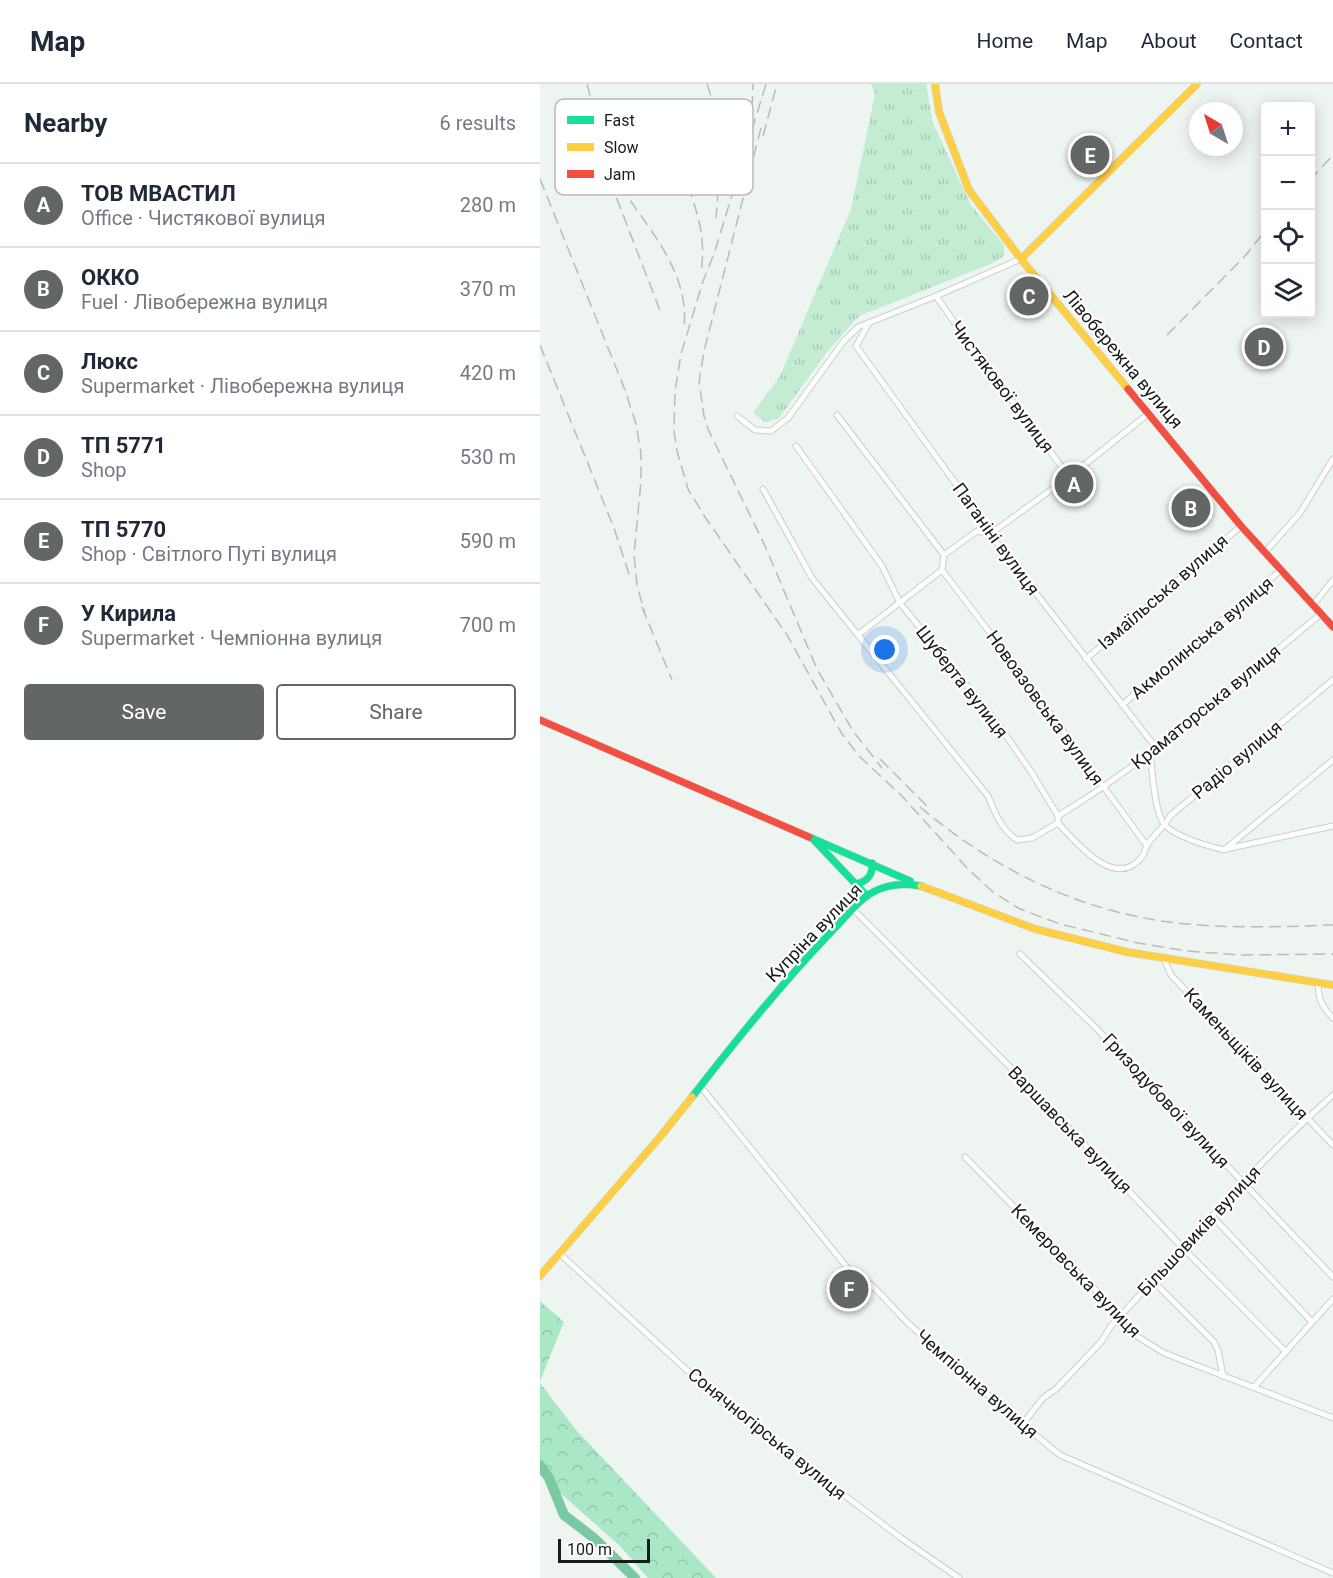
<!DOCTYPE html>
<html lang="en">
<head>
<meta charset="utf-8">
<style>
	:root { --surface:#fff; --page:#f2f2f3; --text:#1f2937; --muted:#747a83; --line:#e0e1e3; --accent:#636764 }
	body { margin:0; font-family:Roboto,sans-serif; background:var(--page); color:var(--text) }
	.controls { position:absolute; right:18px; top:18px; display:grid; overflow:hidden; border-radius:6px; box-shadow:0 3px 15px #0003 }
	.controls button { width:54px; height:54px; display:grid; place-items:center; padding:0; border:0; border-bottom:2px solid var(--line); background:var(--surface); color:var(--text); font:30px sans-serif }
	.compass { position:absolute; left:649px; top:18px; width:54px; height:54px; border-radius:50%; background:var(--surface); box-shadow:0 3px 15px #0003; rotate:321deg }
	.scale { position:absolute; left:18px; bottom:15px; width:92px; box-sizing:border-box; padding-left:6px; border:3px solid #181b19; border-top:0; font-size:16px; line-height:21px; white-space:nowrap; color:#181b19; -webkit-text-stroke:4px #fff; paint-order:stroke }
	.you { position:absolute; left:345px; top:566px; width:21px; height:21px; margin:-15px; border:4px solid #fff; border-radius:50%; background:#1a73e8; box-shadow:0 0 0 9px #1a73e833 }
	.badge { display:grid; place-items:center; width:39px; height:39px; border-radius:50%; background:var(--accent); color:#fff; font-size:20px; font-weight:700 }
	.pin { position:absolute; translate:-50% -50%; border:3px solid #fff; box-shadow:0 2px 6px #0006 }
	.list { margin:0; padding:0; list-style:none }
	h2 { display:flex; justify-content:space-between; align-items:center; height:78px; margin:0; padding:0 24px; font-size:26px }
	h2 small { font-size:20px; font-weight:400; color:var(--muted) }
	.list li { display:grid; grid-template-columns:39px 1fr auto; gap:18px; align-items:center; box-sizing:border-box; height:84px; padding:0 24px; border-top:2px solid var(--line) }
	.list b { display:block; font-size:22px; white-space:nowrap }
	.list p { margin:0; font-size:20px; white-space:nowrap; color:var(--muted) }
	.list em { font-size:20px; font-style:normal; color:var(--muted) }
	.actions { display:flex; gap:12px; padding:18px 24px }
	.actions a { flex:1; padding:14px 0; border:2px solid var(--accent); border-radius:6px; text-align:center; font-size:21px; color:var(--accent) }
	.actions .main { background:var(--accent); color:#fff }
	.icon { flex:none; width:33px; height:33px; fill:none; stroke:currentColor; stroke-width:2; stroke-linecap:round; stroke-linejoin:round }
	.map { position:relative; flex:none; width:793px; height:1494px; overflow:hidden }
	header { display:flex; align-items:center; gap:36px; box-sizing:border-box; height:84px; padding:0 30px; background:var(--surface); border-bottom:2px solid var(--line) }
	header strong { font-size:28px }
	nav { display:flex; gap:33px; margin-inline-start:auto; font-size:21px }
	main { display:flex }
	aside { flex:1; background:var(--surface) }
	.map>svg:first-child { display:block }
</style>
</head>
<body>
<header>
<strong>Map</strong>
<nav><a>Home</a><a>Map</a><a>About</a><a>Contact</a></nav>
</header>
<main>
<aside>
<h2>Nearby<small>6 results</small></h2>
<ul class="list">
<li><span class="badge">A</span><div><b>ТОВ МВАСТИЛ</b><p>Office · Чистякової вулиця</p></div><em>280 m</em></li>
<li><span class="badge">B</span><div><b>ОККО</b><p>Fuel · Лівобережна вулиця</p></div><em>370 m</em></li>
<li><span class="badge">C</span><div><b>Люкс</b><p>Supermarket · Лівобережна вулиця</p></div><em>420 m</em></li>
<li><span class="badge">D</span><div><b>ТП 5771</b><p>Shop</p></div><em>530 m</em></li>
<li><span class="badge">E</span><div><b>ТП 5770</b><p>Shop · Світлого Путі вулиця</p></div><em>590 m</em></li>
<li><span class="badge">F</span><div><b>У Кирила</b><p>Supermarket · Чемпіонна вулиця</p></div><em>700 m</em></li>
</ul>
<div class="actions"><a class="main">Save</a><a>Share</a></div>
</aside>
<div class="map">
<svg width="793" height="1494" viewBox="0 0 793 1494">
	<defs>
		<pattern id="grass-tufts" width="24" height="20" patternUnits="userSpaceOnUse" patternTransform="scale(1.5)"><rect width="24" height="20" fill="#c3ecd3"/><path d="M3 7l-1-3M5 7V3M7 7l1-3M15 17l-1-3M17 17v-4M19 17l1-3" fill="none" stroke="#a7cab5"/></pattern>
		<pattern id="forest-crowns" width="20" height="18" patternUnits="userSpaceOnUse" patternTransform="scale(1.5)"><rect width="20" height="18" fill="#aae7c6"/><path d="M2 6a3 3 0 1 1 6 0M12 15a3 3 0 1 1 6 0" fill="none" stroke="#92c6aa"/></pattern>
	</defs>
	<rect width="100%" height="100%" fill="#eef4f0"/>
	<!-- grass -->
	<path fill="url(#grass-tufts)" d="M331 0H386L393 39 431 121 464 161V172L453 179 319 232 288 267 238 335 225 338 213 329 240 292 311 125 335 10Z"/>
	<!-- forest -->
	<g fill="url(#forest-crowns)">
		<path d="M0 1217 24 1238 0 1297Z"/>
		<path d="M0 1299 37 1347 176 1494H108L80 1462 0 1391Z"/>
	</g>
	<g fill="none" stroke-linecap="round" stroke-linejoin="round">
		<!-- river -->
		<path stroke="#7bc9a2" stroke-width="10" d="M0 1381 9 1394 24 1431 54 1454 95 1494"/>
		<defs>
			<g id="street">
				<path d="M396 212C438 274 485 332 529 393"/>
				<path d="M329 239 316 262 442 436 450 450 617 665"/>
				<path d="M297 331 404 471"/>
				<path d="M197 332 215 346 231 347 248 334 303 258 318 243 396 212 481 175"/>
				<path d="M256 362 342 482 360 519 458 640 492 689 518 732V739C536 758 574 806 601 774 605 770 605 765 607 761 614 750 624 744 630 732L793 596"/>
				<path d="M223 405 272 494 448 712C455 729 461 745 477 756L492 754 518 739"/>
				<path d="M725 468 760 429 793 375"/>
				<path d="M402 486 479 587 607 762"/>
				<path d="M773 521 793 496"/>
				<path d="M319 550 402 486 404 471 437 447 450 450 529 393 608 330"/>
				<path d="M546 575 701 442"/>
				<path d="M582 621 741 486"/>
				<path d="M610 671C613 689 614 726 624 740 635 753 668 762 684 766L793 676"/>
				<path d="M518 732C613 674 695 600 781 530"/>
				<path d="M686 765 793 742"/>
				<path d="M313 825 491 1004 643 1164 746 1268"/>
				<path d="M480 870 555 943 793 1193"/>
				<path d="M624 875 631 891 793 1061"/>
				<path d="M778 899C778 915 782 923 793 934"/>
				<path d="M161 1003 310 1187C333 1197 350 1222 368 1239 417 1285 468 1329 520 1371L793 1489"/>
				<path d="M425 1073 587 1238 595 1251 624 1269 793 1334"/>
				<path d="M672 1132 772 1238"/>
				<path d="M19 1169 186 1322 361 1454 419 1494"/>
				<path d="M612 1196 674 1258 678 1266 683 1292"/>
				<path d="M714 1303 793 1215"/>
				<path d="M482 1341 503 1314 516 1305 561 1258 571 1242C644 1164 713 1082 793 1011"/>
			</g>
			<g id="fast">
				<path d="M269 753 370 797"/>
				<path d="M273 755 327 812"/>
				<path d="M316 800C328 797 333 791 332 779"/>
				<path d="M152 1013C196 956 242 899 292 847 303 836 315 820 328 811 345 800 362 799 381 802"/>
			</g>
			<g id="slow">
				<path d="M395 0 399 28 429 106 481 175 588 305"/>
				<path d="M481 175 657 0"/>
				<path d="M381 802 495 845 587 868 793 901"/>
				<path d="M0 1192 120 1053 152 1013"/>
			</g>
			<g id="jam">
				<path d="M588 305 701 442 793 543"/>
				<path d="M0 636 269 753"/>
			</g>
		</defs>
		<!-- street casing -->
		<use href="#street" stroke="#cbcfcd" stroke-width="7"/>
		<!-- fast casing -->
		<use href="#fast" stroke="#cbcfcd" stroke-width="8"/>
		<!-- slow casing -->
		<use href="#slow" stroke="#cbcfcd" stroke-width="8"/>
		<!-- jam casing -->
		<use href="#jam" stroke="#cbcfcd" stroke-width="8"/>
		<!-- street -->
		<use href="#street" stroke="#fcfdfd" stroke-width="5"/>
		<!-- fast -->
		<use href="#fast" stroke="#16e098" stroke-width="7"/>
		<!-- slow -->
		<use href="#slow" stroke="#ffcf43" stroke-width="7"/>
		<!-- jam -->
		<use href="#jam" stroke="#f24e42" stroke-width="7"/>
		<!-- rail -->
		<g stroke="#babcba" stroke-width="1.5" stroke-dasharray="12 6" stroke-linecap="butt">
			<path d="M47 0C55 28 57 58 69 84 75 97 84 107 92 119 118 156 149 195 144 243"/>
			<path d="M167 0 179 36 182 57 176 134"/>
			<path d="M226 0 174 170 163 197 141 270 135 307 134 347 137 367 148 405 165 433 247 551 302 650 320 673 362 712 428 785 453 808 480 825 520 840 598 859 647 867 700 871 793 870"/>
			<path d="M212 24 213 0"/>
			<path d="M221 44 164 267 159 298 164 332 168 345 226 464 277 585 313 647 342 684"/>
			<path d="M223 52 237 0"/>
			<path d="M125 53C145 98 169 137 161 188"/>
			<path d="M0 95 85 306 96 340 101 369V397L94 470 97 502 105 529"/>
			<path d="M770 96 793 71"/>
			<path d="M70 97 121 229"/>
			<path d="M627 251 705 172 726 146"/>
			<path d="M0 261 74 444 91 496"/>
			<path d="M102 523 132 596"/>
			<path d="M340 675 391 726"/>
			<path d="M380 723C451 783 536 826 629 838 683 845 739 843 793 841"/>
		</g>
	</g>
	<g text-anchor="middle" stroke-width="4.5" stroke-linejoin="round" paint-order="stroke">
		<!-- street labels -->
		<g font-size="18" fill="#181b19" stroke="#fff">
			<text transform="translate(583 275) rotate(50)" y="6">Лівобережна вулиця</text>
			<text transform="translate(462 303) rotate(53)" y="6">Чистякової вулиця</text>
			<text transform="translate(456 455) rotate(54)" y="6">Паганіні вулиця</text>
			<text transform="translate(623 508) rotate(-41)" y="6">Ізмаїльська вулиця</text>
			<text transform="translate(662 554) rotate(-40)" y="6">Акмолинська вулиця</text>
			<text transform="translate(422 598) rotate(52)" y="6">Шуберта вулиця</text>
			<text transform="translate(666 623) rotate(-39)" y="6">Краматорська вулиця</text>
			<text transform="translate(505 624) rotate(54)" y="6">Новоазовська вулиця</text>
			<text transform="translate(697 676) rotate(-40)" y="6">Радіо вулиця</text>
			<text transform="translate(274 849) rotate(-46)" y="6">Купріна вулиця</text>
			<text transform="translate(706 970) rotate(47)" y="6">Каменьщіків вулиця</text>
			<text transform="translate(626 1017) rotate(47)" y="6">Гризодубової вулиця</text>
			<text transform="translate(530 1046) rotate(46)" y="6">Варшавська вулиця</text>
			<text transform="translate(659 1147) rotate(-47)" y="6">Більшовиків вулиця</text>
			<text transform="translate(536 1187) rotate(46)" y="6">Кемеровська вулиця</text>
			<text transform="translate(437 1300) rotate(41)" y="6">Чемпіонна вулиця</text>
			<text transform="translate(227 1350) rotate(39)" y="6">Сонячногірська вулиця</text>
		</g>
	</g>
	<!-- legend -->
	<rect x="15" y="15" width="198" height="96" rx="9" fill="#fff" stroke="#babbba" stroke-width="1.5"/>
	<rect x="27" y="32" width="27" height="8" fill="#16e098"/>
	<rect x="27" y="59" width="27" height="8" fill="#ffcf43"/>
	<rect x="27" y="86" width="27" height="8" fill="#f24e42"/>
	<g font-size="16" fill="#181b19">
		<text x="64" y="42">Fast</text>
		<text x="64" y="69">Slow</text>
		<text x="64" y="96">Jam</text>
	</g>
</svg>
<div class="controls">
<button>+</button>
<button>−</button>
<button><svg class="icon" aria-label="locate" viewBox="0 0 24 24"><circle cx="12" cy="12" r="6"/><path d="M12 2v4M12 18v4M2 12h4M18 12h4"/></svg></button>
<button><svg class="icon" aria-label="layers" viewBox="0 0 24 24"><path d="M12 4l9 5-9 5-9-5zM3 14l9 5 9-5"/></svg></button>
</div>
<svg class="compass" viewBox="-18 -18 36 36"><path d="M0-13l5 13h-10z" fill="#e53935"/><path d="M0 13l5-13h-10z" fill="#747a83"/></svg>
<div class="scale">100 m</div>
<div class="you"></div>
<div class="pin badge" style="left:534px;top:400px">A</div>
<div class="pin badge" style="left:651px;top:424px">B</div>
<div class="pin badge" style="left:489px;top:212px">C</div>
<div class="pin badge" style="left:724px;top:263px">D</div>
<div class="pin badge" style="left:550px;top:71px">E</div>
<div class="pin badge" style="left:309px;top:1205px">F</div>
</div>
</main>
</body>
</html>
